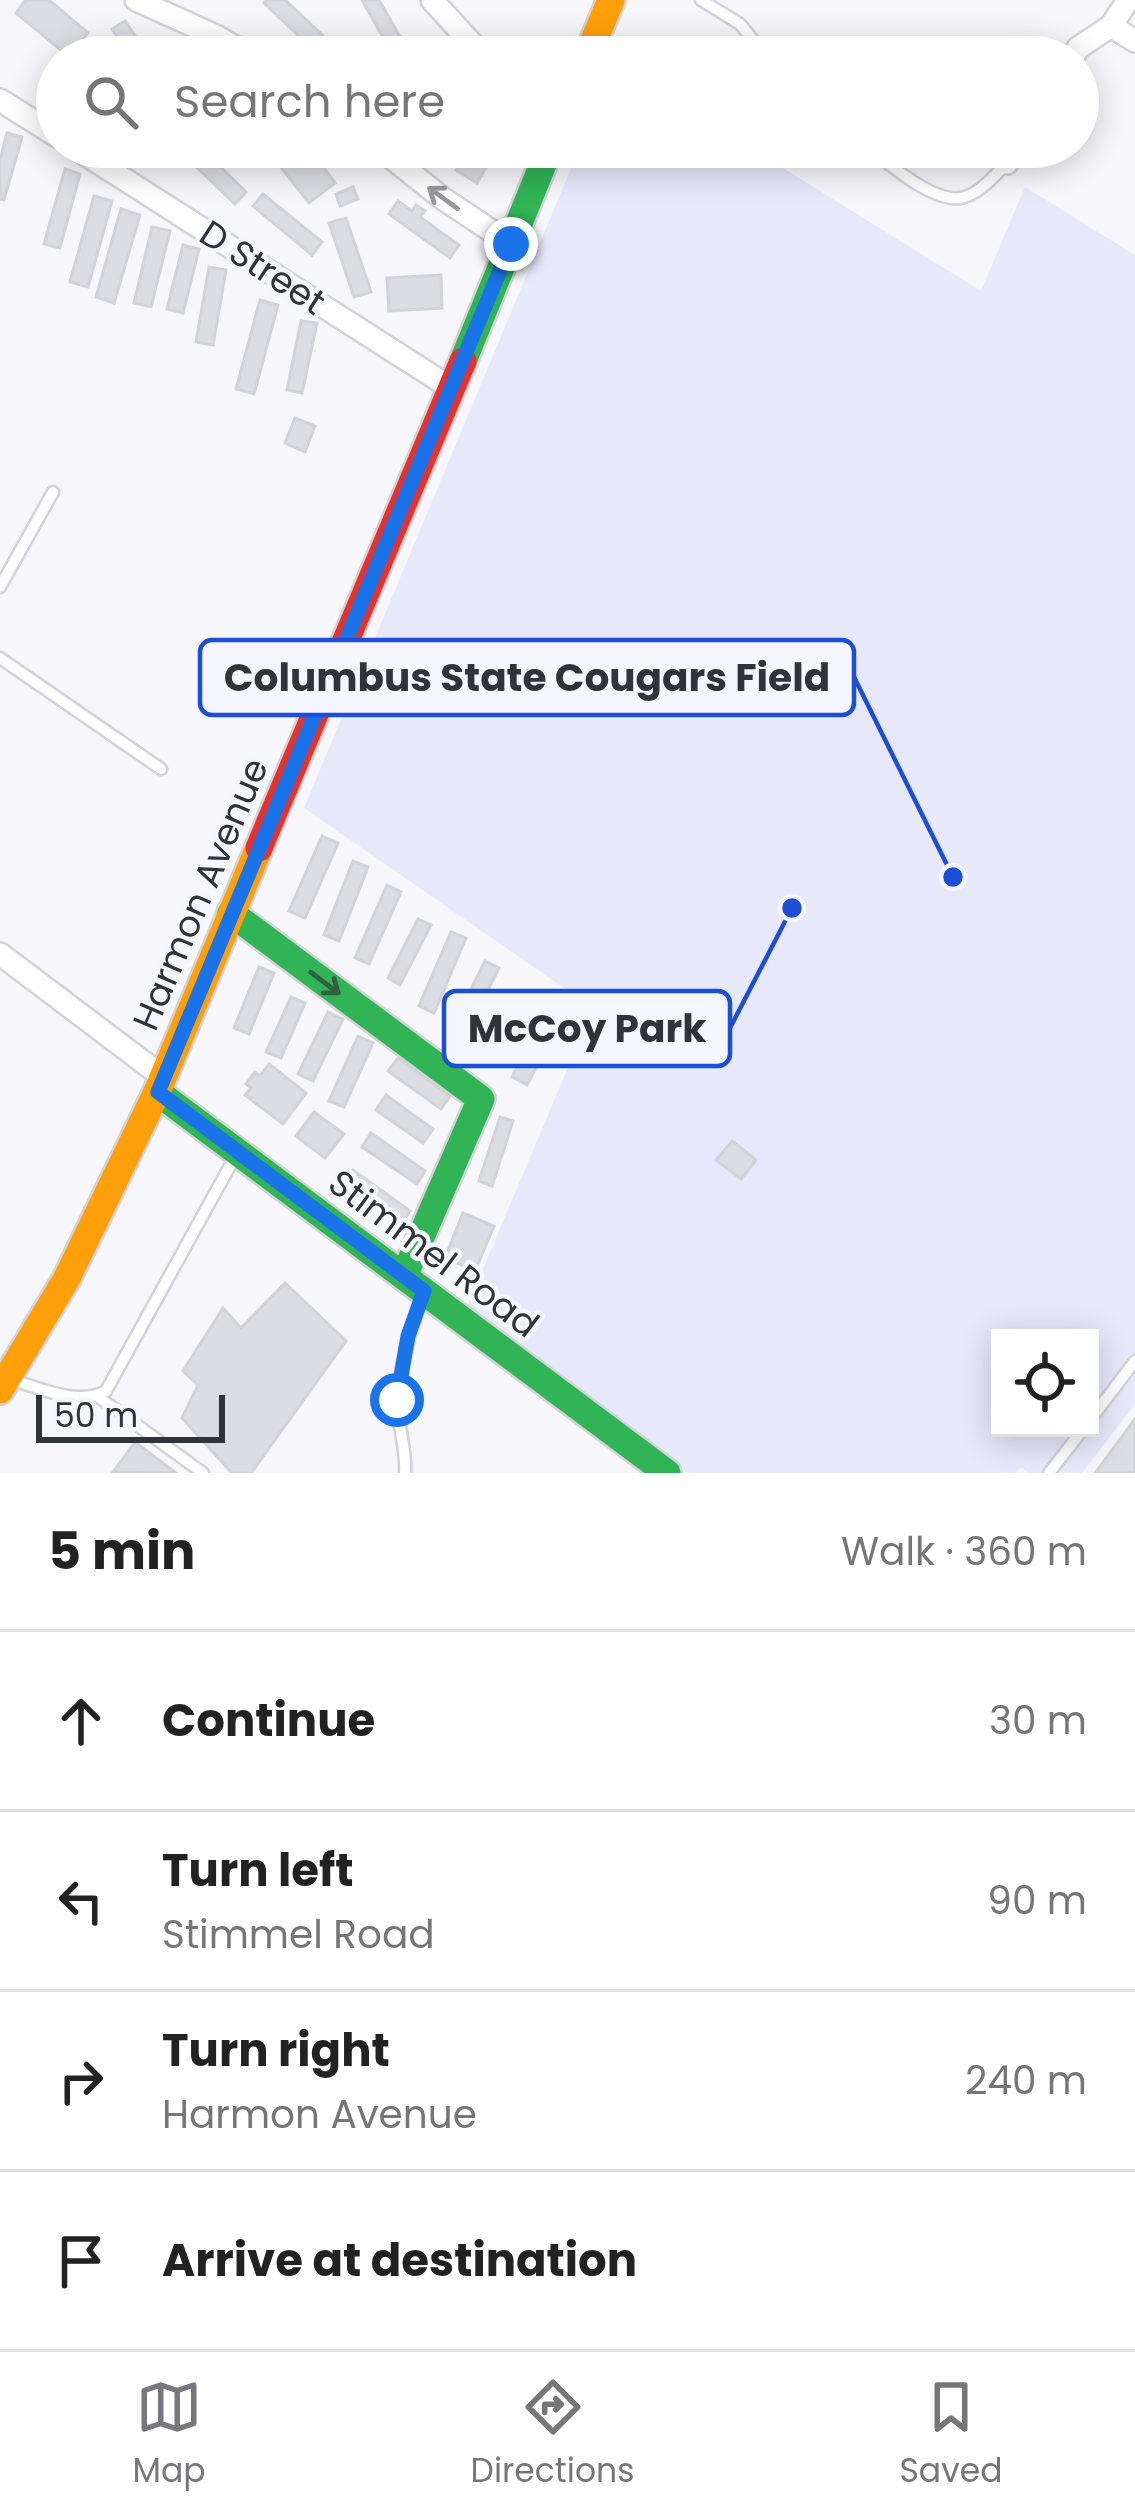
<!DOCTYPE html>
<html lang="en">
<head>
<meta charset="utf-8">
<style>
	:root { --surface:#fff; --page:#f6f6f6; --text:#222; --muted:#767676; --line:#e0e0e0; --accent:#77777d }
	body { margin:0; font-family:Poppins,sans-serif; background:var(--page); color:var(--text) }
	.controls { position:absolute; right:36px; bottom:36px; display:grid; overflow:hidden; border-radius:0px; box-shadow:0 6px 30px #0003 }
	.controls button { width:108px; height:108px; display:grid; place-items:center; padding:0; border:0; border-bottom:3px solid var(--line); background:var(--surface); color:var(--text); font:60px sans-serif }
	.scale { position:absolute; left:36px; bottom:30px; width:189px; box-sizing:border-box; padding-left:12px; border:6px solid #323239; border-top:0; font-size:33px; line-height:42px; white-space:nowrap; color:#323239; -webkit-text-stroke:9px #f5f5fc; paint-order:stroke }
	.stop { position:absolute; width:36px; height:36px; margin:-27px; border:9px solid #1a73e8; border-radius:50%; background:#fff }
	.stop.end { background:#1a73e8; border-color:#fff; box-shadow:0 3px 12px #0008 }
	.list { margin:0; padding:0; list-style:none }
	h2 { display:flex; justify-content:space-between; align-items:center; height:156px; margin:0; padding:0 48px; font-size:51px }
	h2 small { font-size:39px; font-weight:400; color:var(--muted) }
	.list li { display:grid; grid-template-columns:78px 1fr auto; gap:36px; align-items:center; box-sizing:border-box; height:180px; padding:0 48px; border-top:3px solid var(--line) }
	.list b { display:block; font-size:45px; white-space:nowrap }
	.list p { margin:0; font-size:39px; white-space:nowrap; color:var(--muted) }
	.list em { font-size:39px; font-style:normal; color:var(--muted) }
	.icon { flex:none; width:66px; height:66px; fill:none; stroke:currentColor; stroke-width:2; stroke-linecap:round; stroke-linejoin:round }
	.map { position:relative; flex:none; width:1135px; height:1473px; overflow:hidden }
	.search { position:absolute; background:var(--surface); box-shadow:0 6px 30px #0003; left:36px; right:36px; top:36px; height:132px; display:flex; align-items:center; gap:30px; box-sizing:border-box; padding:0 42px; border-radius:66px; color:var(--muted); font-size:45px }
	.sheet { height:876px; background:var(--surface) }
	nav { display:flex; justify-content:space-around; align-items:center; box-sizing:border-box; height:168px; border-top:3px solid var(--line); background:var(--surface); font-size:33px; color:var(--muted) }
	nav a { display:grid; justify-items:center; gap:6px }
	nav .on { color:var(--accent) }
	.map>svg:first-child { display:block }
</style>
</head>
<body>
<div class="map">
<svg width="1135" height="1473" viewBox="0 0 1135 1473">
	<rect width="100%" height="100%" fill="#f6f6fb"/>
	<!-- green -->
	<path fill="#e7e8fa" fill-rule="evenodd" d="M580 147H749L981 291 1025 187 1135 255V1404L1082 1473H1029L1021 1467 1016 1473H688L467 1307 593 1008 304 808ZM1000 1338H1090V1428H1000Z"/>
	<!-- building -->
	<g fill="#dcdde2" stroke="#d2d2d7" stroke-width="3">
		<path d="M26 0H49L88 33 68 56 16 13Z"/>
		<path d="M267 0H285L332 44 321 57 264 3Z"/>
		<path d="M362 0H379L402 40 389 48Z"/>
		<path d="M125 21 150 57H131L112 29Z"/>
		<path d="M433 41 443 57H423L419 49Z"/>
		<path d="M7 133 22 137 4 200 0 199V160Z"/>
		<path d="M181 147H200L246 192 235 204 179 150Z"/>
		<path d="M265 147H308L335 183 309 203Z"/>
		<path d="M470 147H498L477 183 456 170Z"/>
		<path d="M65 169 80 174 60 248 44 244Z"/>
		<path d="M353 187 358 199 340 206 336 194Z"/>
		<path d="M263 194 322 242 312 255 253 206Z"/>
		<path d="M94 196 112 201 88 287 70 282Z"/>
		<path d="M398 201 412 211 416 205 425 211 420 217 459 245 450 258 389 214Z"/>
		<path d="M121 209 140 215 114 303 96 297Z"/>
		<path d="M346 218 371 292 354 297 329 223Z"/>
		<path d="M152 227 170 231 151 307 134 303Z"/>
		<path d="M183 245 199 249 183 313 167 309Z"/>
		<path d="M209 267 226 270 213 345 196 342Z"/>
		<path d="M441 275 442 308 389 311 387 278Z"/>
		<path d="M260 300 278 305 254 394 236 389Z"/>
		<path d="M301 321 317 323 302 393 287 390Z"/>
		<path d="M295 418 315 426 305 452 285 443Z"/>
		<path d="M322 836 338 843 305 918 289 911Z"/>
		<path d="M353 861 368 867 339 941 324 935Z"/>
		<path d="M387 885 401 892 369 964 355 958Z"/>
		<path d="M418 919 431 925 400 985 388 978Z"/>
		<path d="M451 932 466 938 434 1013 419 1006Z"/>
		<path d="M485 961 499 968 464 1039 450 1031Z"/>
		<path d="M259 967 274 973 249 1034 234 1028Z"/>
		<path d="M291 997 305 1003 281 1058 266 1052Z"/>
		<path d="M549 1006 564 1014 527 1085 512 1077Z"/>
		<path d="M328 1012 343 1019 313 1081 298 1074Z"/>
		<path d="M358 1036 373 1043 344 1107 329 1101Z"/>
		<path d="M398 1058 450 1096 441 1109 388 1071Z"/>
		<path d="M269 1064 306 1093 283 1124 245 1095 251 1088 246 1084 255 1072 260 1076Z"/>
		<path d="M386 1095 433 1129 423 1143 376 1110Z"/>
		<path d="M314 1112 344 1134 325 1158 296 1136Z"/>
		<path d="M500 1117 513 1121 492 1186 479 1181Z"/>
		<path d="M371 1133 425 1171 417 1184 362 1147Z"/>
		<path d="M732 1141 756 1160 741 1179 716 1160Z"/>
		<path d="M353 1170 410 1211 401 1224 343 1183Z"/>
		<path d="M463 1213 494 1226 475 1271 445 1258Z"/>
		<path d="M285 1283 346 1341 251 1473H232L182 1418 198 1385 183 1371 223 1308 241 1328Z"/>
		<path d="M1135 1419V1473H1095Z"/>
		<path d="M135 1442 176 1473 113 1472Z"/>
	</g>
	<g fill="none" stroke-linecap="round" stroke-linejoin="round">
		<defs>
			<g id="lane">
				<path d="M701 0 740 24 767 57"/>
				<path d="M867 147C889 164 932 202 960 198 978 196 995 175 1007 163"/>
				<path d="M0 587 53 492"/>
				<path d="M0 658 161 769"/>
				<path d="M9 1379C39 1387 77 1407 106 1391L236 1155"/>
				<path d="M97 1396 203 1473"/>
				<path d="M1090 1420 1135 1361"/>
				<path d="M405 1473C407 1447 396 1423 398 1397 400 1362 411 1327 423 1295"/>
				<path d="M1049 1473 1084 1428"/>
			</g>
			<g id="street">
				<path d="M136 0 216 36 252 57"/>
				<path d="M432 0 484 57"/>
				<path d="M1111 26 1135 41"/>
				<path d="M1073 57 1078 48 1111 26 1128 0"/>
				<path d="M0 100 57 136"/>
				<path d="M74 147 451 388"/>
				<path d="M378 147 442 198 511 244"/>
				<path d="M1007 163 1017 147"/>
				<path d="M0 954 163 1077"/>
			</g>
			<g id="fast">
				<path d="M463 361 550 147"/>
				<path d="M231 913 481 1099 404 1276"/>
				<path d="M157 1092 667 1473"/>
			</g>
			<g id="slow">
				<path d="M587 57 611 0"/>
				<path d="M0 1390 67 1278 157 1092 259 848"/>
			</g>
			<path id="jam" d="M259 848 463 361"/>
		</defs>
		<!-- lane casing -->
		<use href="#lane" stroke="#d2d2d7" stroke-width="15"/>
		<!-- street casing -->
		<use href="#street" stroke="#d2d2d7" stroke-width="26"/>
		<!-- fast casing -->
		<use href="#fast" stroke="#d2d2d7" stroke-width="32"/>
		<!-- slow casing -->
		<use href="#slow" stroke="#d2d2d7" stroke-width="32"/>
		<!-- jam casing -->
		<use href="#jam" stroke="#d2d2d7" stroke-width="32"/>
		<!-- lane -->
		<use href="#lane" stroke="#fefefe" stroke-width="10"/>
		<!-- street -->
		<use href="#street" stroke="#fefefe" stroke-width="21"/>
		<!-- fast -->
		<use href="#fast" stroke="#30b455" stroke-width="27"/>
		<!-- slow -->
		<use href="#slow" stroke="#ff9f0a" stroke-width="27"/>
		<!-- jam -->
		<use href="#jam" stroke="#e5322d" stroke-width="27"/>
	</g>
	<!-- one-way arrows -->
	<defs><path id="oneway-shaft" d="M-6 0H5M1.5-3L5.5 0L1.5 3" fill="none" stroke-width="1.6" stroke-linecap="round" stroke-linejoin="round" transform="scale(3)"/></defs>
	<use stroke="#98989c" href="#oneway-shaft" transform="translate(443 198) rotate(-144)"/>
	<use stroke="#316043" href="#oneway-shaft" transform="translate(325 983) rotate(37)"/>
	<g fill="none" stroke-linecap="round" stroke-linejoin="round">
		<!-- route -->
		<path stroke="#1a73e8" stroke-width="15" d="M397 1400 408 1336 424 1291 158 1092 511 244"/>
	</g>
	<g text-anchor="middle" stroke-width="9" stroke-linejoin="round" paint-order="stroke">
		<!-- street labels -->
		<g font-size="36" fill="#323239" stroke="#f5f5fc">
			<text transform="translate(263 267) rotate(33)" y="13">D Street</text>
			<text transform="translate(200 894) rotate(-67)" y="13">Harmon Avenue</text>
			<text transform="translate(434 1253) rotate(37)" y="13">Stimmel Road</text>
		</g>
	</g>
	<!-- callouts -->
	<path fill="none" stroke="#1d4ed8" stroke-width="4.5" d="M953 877L854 677M792 908L730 1028"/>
	<g fill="#1d4ed8" stroke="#f5f5fc" stroke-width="4.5">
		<circle cx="953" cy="877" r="12"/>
		<circle cx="792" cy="908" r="12"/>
	</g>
	<g fill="#f5f5fc" stroke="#1d4ed8" stroke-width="4.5">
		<rect x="200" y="640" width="654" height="75" rx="12"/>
		<rect x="444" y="991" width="286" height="75" rx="12"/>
	</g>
	<g font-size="39" text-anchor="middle" font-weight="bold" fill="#323239">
		<text x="527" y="691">Columbus State Cougars Field</text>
		<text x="587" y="1042">McCoy Park</text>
	</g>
</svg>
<div class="controls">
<button><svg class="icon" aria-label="locate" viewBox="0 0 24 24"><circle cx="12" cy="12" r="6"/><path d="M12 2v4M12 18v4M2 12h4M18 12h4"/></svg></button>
</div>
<div class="scale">50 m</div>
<div class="stop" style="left:397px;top:1400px"></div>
<div class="stop end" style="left:511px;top:244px"></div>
<div class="search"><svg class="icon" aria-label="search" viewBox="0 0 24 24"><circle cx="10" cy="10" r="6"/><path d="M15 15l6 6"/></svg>Search here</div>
</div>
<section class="sheet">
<h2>5 min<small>Walk · 360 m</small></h2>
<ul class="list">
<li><svg class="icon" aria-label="ahead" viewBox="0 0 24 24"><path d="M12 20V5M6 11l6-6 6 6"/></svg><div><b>Continue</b></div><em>30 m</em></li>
<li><svg class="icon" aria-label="left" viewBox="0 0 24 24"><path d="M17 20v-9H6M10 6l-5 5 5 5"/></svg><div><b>Turn left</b><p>Stimmel Road</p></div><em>90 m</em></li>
<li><svg class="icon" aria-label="right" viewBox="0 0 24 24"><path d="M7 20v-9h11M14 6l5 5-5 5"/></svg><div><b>Turn right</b><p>Harmon Avenue</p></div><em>240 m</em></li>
<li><svg class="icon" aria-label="arrive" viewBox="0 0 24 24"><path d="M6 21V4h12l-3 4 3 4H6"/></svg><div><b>Arrive at destination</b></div></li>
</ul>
</section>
<nav>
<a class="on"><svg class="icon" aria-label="map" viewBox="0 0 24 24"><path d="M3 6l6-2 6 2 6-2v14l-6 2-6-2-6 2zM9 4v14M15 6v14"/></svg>Map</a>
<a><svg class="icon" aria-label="directions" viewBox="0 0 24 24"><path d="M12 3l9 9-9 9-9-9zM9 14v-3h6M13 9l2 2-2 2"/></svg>Directions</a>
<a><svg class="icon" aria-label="saved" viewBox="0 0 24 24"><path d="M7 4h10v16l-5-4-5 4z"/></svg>Saved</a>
</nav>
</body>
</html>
